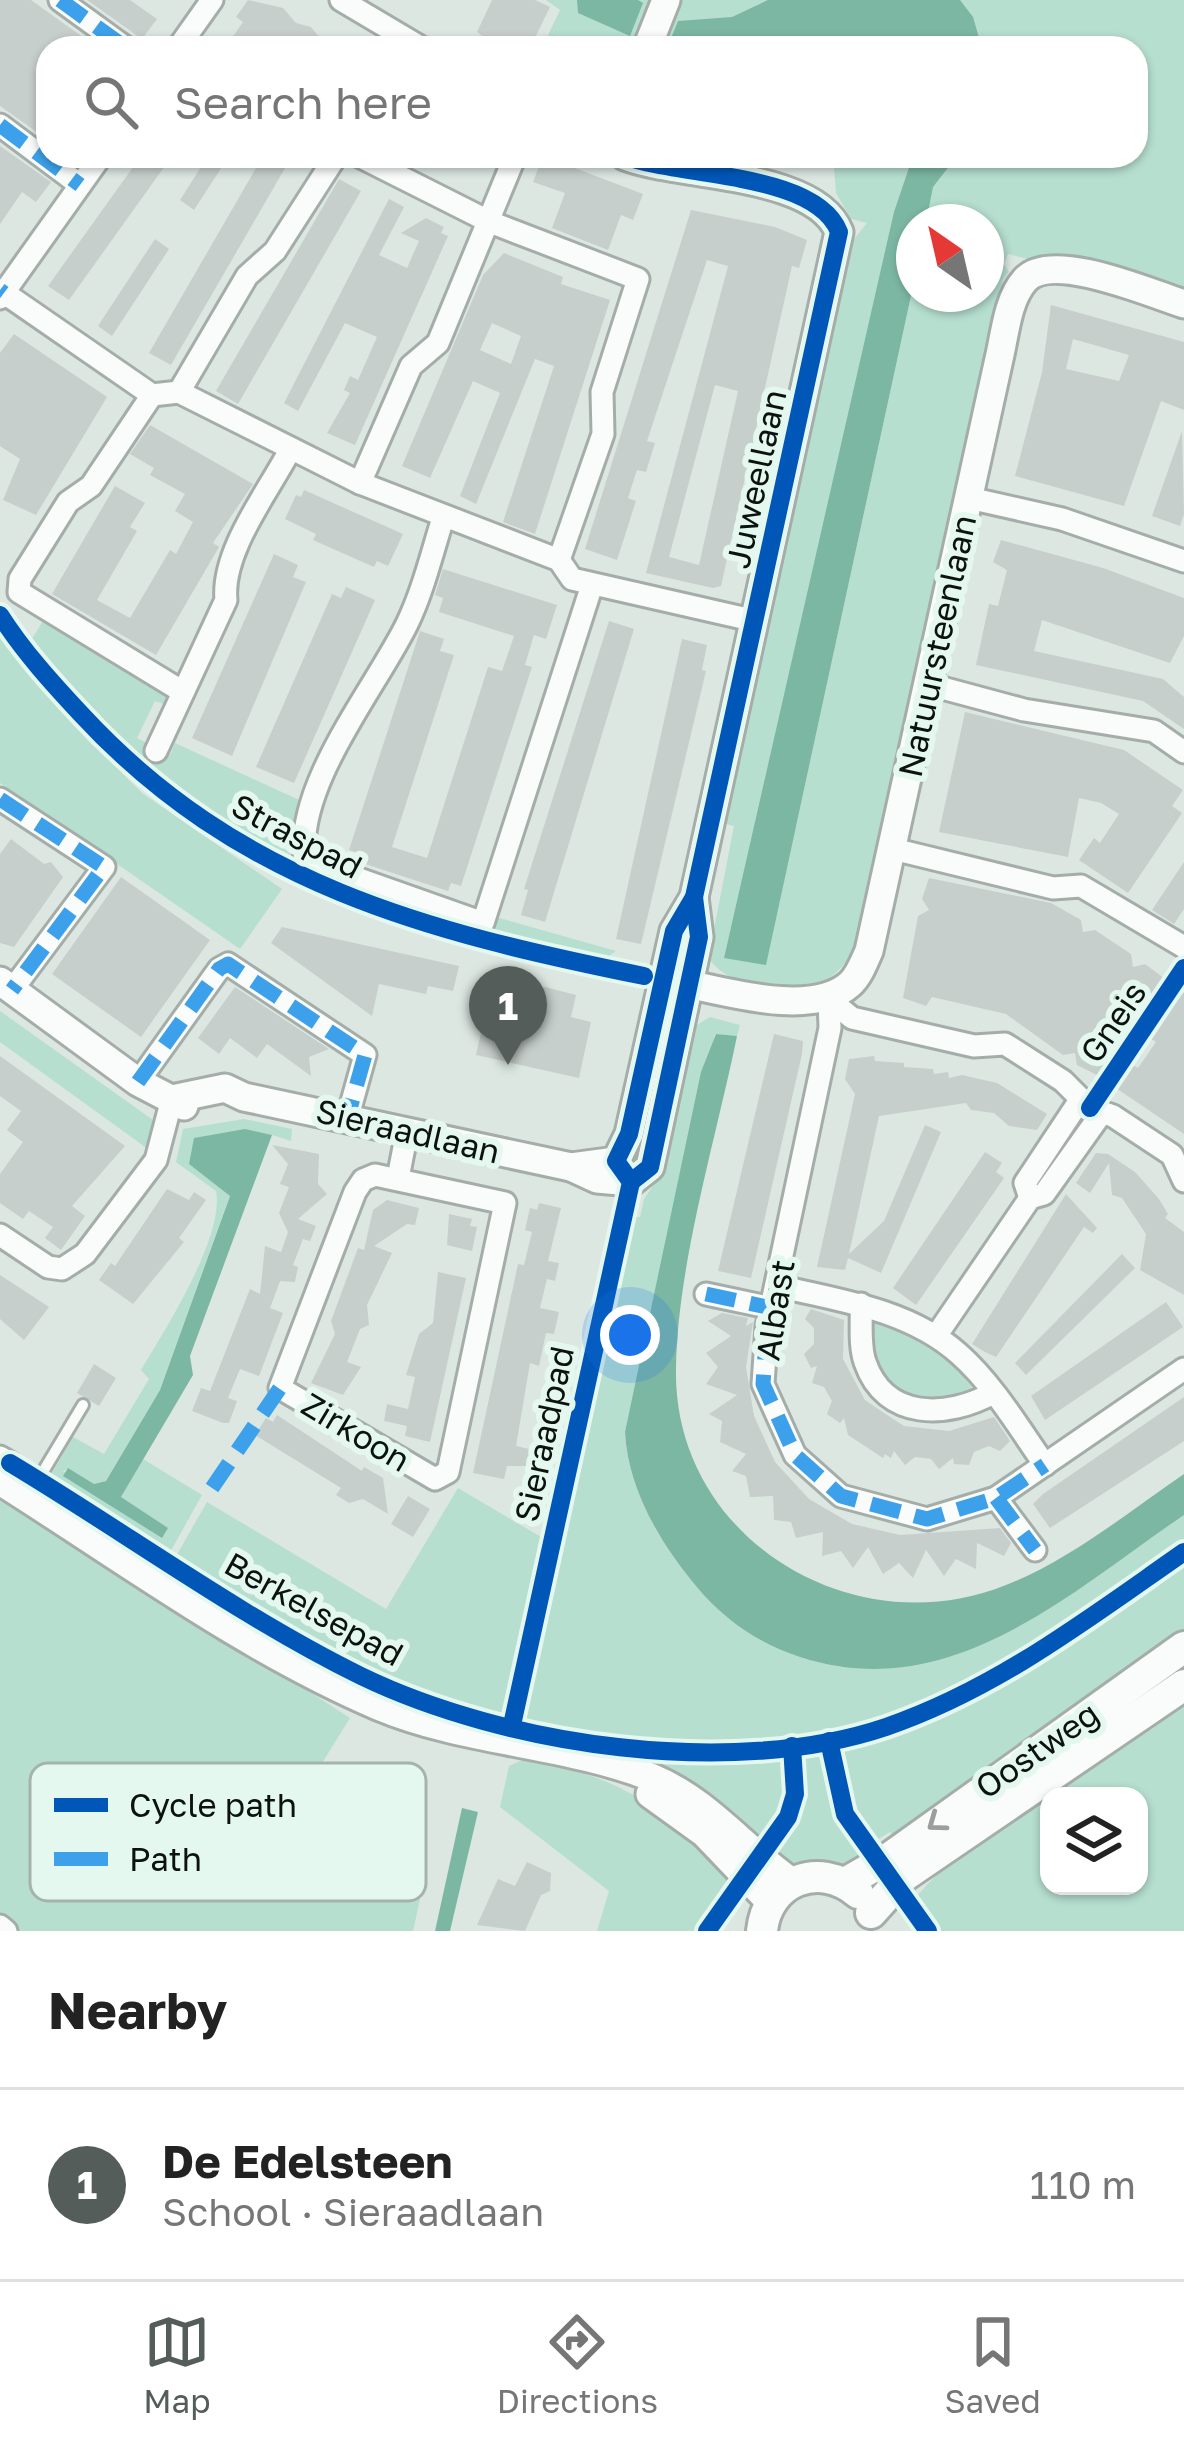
<!DOCTYPE html>
<html lang="en">
<head>
<meta charset="utf-8">
<style>
	:root { --surface:#fff; --page:#f2f2f2; --text:#222; --muted:#767676; --line:#e0e0e0; --accent:#545d59 }
	body { margin:0; font-family:"Golos Text",sans-serif; background:var(--page); color:var(--text) }
	.controls { position:absolute; right:36px; bottom:36px; display:grid; overflow:hidden; border-radius:24px; box-shadow:0 3px 9px #0004 }
	.controls button { width:108px; height:108px; display:grid; place-items:center; padding:0; border:0; border-bottom:3px solid var(--line); background:var(--surface); color:var(--text); font:60px sans-serif }
	.compass { position:absolute; left:896px; top:204px; width:108px; height:108px; border-radius:50%; background:var(--surface); box-shadow:0 3px 9px #0004; rotate:326deg }
	.you { position:absolute; left:630px; top:1335px; width:42px; height:42px; margin:-30px; border:9px solid #fff; border-radius:50%; background:#1a73e8; box-shadow:0 0 0 18px #1a73e833 }
	.badge { display:grid; place-items:center; width:78px; height:78px; border-radius:50%; background:var(--accent); color:#fff; font-size:39px; font-weight:700 }
	.pin { position:absolute; translate:-50% -99px; filter:drop-shadow(0 3px 6px #0008) }
	.pin::after { content:''; position:absolute; top:63px; width:42px; height:36px; background:inherit; clip-path:polygon(0 0,100% 0,50% 100%) }
	.list { margin:0; padding:0; list-style:none }
	h2 { display:flex; justify-content:space-between; align-items:center; height:156px; margin:0; padding:0 48px; font-size:51px }
	h2 small { font-size:39px; font-weight:400; color:var(--muted) }
	.list li { display:grid; grid-template-columns:78px 1fr auto; gap:36px; align-items:center; box-sizing:border-box; height:192px; padding:0 48px; border-top:3px solid var(--line) }
	.list b { display:block; font-size:45px; white-space:nowrap }
	.list p { margin:0; font-size:39px; white-space:nowrap; color:var(--muted) }
	.list em { font-size:39px; font-style:normal; color:var(--muted) }
	.icon { flex:none; width:66px; height:66px; fill:none; stroke:currentColor; stroke-width:2; stroke-linecap:round; stroke-linejoin:round }
	.map { position:relative; flex:none; width:1184px; height:1931px; overflow:hidden }
	.search { position:absolute; background:var(--surface); box-shadow:0 3px 9px #0004; left:36px; right:36px; top:36px; height:132px; display:flex; align-items:center; gap:30px; box-sizing:border-box; padding:0 42px; border-radius:36px; color:var(--muted); font-size:45px }
	.sheet { height:348px; background:var(--surface) }
	nav { display:flex; justify-content:space-around; align-items:center; box-sizing:border-box; height:168px; border-top:3px solid var(--line); background:var(--surface); font-size:33px; color:var(--muted) }
	nav a { display:grid; justify-items:center; gap:6px }
	nav .on { color:var(--accent) }
	.map>svg:first-child { display:block }
</style>
</head>
<body>
<div class="map">
<svg width="1184" height="1931" viewBox="0 0 1184 1931">
	<rect width="100%" height="100%" fill="#dce7e2"/>
	<!-- green -->
	<g fill="#b6dfd0" fill-rule="evenodd">
		<path d="M546 0H1184V299L1008 254 1004 264 1009 272 1003 279 854 950C843 967 831 982 810 988 781 997 728 985 710 960V950L734 826 723 823 854 239 867 223 851 219 836 193 833 156H1136V48H542L560 10ZM914 222H986V294H914V282L796 827 724 957Z"/>
		<path d="M43 621 166 691 167 705 155 701 137 738 170 755 175 743 310 805 298 861 616 951 602 961C426 924 256 888 124 754 90 720 61 680 30 642Z"/>
		<path d="M0 631 69 720 142 793 282 889 240 949 0 783Z"/>
		<path d="M0 1011 160 1125 152 1152 0 1042Z"/>
		<path d="M710 1017 740 1025 737 1036 715 1034 625 1432C628 1489 660 1543 696 1586 723 1619 759 1644 800 1657 950 1706 1068 1594 1184 1515V1546L995 1675 866 1728 791 1741 658 1747 522 1718 635 1217H640L644 1199 660 1175 695 1026Z"/>
		<path d="M244 1119 292 1129 291 1141 272 1135 189 1164 230 1195 160 1390 106 1481 94 1484 69 1469 63 1471 124 1502 121 1497 143 1459 202 1495 169 1554 48 1480 73 1437 104 1454 149 1379 141 1370C165 1330 225 1236 216 1191L176 1162 183 1129Z"/>
		<path d="M871 1321C915 1329 949 1354 974 1391 910 1418 869 1389 871 1321Z"/>
		<path d="M458 1488 546 1540 504 1717 379 1678 175 1558 207 1502 386 1609Z"/>
		<path d="M0 1491 350 1718 303 1794 425 1877 413 1931H18L0 1917Z"/>
		<path d="M1184 1558V1637L897 1839 890 1832 877 1840C859 1814 829 1775 847 1743L982 1692Z"/>
		<path d="M1184 1693V1931H941L917 1896C986 1816 1095 1756 1184 1693ZM1049 1796H1139V1886H1049Z"/>
		<path d="M594 1746 667 1757 775 1752 784 1762 785 1801 757 1843Z"/>
		<path d="M807 1749 819 1750 826 1758 846 1830 865 1857C835 1878 803 1871 772 1856L799 1805 800 1757Z"/>
		<path d="M527 1758C631 1781 656 1806 736 1873L695 1931H597L609 1891 500 1807 509 1766Z"/>
	</g>
	<!-- water -->
	<g fill="#7cb7a4">
		<path d="M577 0H638L643 3 630 36 578 13Z"/>
		<path d="M768 0H960L973 17 982 48H667L678 21 732 17Z"/>
		<path d="M913 156H957L933 187 926 222H914V282L766 965 724 958 894 212Z"/>
		<path d="M716 1034 737 1036C716 1139 677 1266 676 1369 673 1538 853 1647 1006 1585 1070 1560 1127 1513 1184 1474V1515C1068 1594 950 1706 800 1657 759 1644 723 1619 696 1586 660 1543 628 1489 625 1432L701 1072Z"/>
		<path d="M245 1129 272 1135 190 1356 193 1375 121 1497 168 1528 162 1538 63 1476 68 1468 94 1484 106 1481 160 1390 230 1196 189 1164 194 1138Z"/>
		<path d="M462 1808 478 1812 450 1931H435Z"/>
	</g>
	<!-- building -->
	<g fill="#c7cfcc" fill-rule="evenodd">
		<path d="M0 0H31L98 48H48L35 69 48 79V140L0 106Z"/>
		<path d="M87 0H130L157 19 142 39Z"/>
		<path d="M248 0 283 8 296 23 311 27 328 48H225L243 22 236 17Z"/>
		<path d="M492 0H535L550 7 530 48H498L477 32Z"/>
		<path d="M0 146 51 182 36 202 22 192 0 224Z"/>
		<path d="M141 156H172L69 300 48 286Z"/>
		<path d="M208 156H229L194 210 180 200Z"/>
		<path d="M263 156H292L171 365 149 353Z"/>
		<path d="M543 156 643 194 633 220 621 215 608 250 552 228 565 193 533 182Z"/>
		<path d="M339 179 361 191 238 404 216 391Z"/>
		<path d="M389 199 404 207 379 255 407 268 419 241 401 233 426 218 444 227 441 233 448 236 355 445 327 433 350 393 344 390 350 376 358 380 377 337 345 323 298 411 284 403Z"/>
		<path d="M691 210 775 227 807 240 799 268 792 266 721 586 713 588 646 573 728 266 707 260 647 441 655 443 646 472 637 470 628 498 636 501 617 560 585 549ZM715 385 738 391 699 565 669 557Z"/>
		<path d="M155 239 169 249 112 336 98 326Z"/>
		<path d="M504 253 563 277 561 284 610 300 535 534 503 522 554 366 535 359 476 504 460 496 500 393 473 381 430 478 402 466 483 275ZM492 323 521 336 511 364 480 350Z"/>
		<path d="M1051 305 1184 342V410L1161 401 1124 506 1015 476 1042 372ZM1073 339 1129 355 1119 381 1066 369Z"/>
		<path d="M14 334 107 397 36 515 3 500 20 459 0 446V353Z"/>
		<path d="M150 425 253 484 213 543 219 547 156 655 52 594 115 486 145 503 130 527 137 531 97 600 130 618 170 550 176 554 193 522 175 511 185 494 150 475 154 468 130 454Z"/>
		<path d="M1182 431 1184 514 1180 526 1152 516Z"/>
		<path d="M304 490 403 534 388 566 377 561 374 567 313 540 316 534 285 519 296 495 301 497Z"/>
		<path d="M1001 540 1103 568 1184 598V636L1170 663 1042 620 1034 651 1163 679 1184 697V729L1143 701 976 665 989 604 998 606 1007 570 993 562Z"/>
		<path d="M274 554 298 565 293 577 306 582 232 756 192 738Z"/>
		<path d="M443 569 557 605 546 639 534 635 525 665 532 667 461 886 451 883 448 891 356 861 358 853 349 850 420 631 444 639 440 651 454 655 392 847 427 858 488 667 502 671 514 636 439 612 443 598 435 595Z"/>
		<path d="M346 587 375 600 294 783 256 767 332 594 341 598Z"/>
		<path d="M609 621 634 629 545 922 521 915 528 890 524 889Z"/>
		<path d="M682 639 707 645 702 670 706 671 641 944 616 939Z"/>
		<path d="M965 712 1124 750 1183 790 1172 806 1182 813 1128 893 1079 860 1094 838 1100 843 1119 814 1101 803 1079 798 1068 857 939 832Z"/>
		<path d="M11 839 44 864 51 862 63 877 14 947 0 943V854Z"/>
		<path d="M1184 862V909L1174 924 1152 910Z"/>
		<path d="M121 877 210 940 141 1037 52 974Z"/>
		<path d="M929 878 1051 903 1081 920 1083 932 1095 930 1131 954 1133 967 1145 964 1184 993V1134L1101 1078 1133 1065 1138 1068 1156 1042 1125 1021 1107 1047 1113 1052 1097 1075 1077 1065 1075 1053 1063 1055 1006 1014 932 997 926 1006 903 998 918 916 929 910 922 899Z"/>
		<path d="M282 927 459 966 453 991 428 986 426 994 379 984 372 1016 271 943Z"/>
		<path d="M494 974 576 995 571 1017 591 1022 579 1078 476 1055Z"/>
		<path d="M235 987 329 1049 309 1057 311 1076 267 1044 257 1058 230 1038 219 1054 198 1038Z"/>
		<path d="M774 1034 803 1041 802 1054 751 1278 718 1271Z"/>
		<path d="M0 1056 125 1146 72 1206 85 1216 61 1250 45 1238 53 1227 29 1211 23 1219 0 1203V1174L23 1142 7 1130 21 1111 0 1096Z"/>
		<path d="M874 1056 875 1061 904 1063V1067L933 1069 934 1074 948 1072 949 1078 962 1075 997 1083 1047 1114 1037 1130 1009 1126 994 1113 971 1110 966 1103 879 1116 849 1254 884 1221 925 1125 941 1132 881 1273 848 1258 845 1270 817 1267 855 1094 845 1079 849 1059Z"/>
		<path d="M272 1145 319 1154 318 1184 327 1194 298 1219 316 1226 310 1241 303 1239 293 1265 298 1267 295 1282 280 1281 270 1308 283 1313 259 1376 240 1369 228 1398 237 1401 229 1423H223L192 1411 201 1388 210 1391 250 1289 260 1294 265 1246 281 1252 288 1232 279 1213 289 1187 280 1184 288 1164Z"/>
		<path d="M985 1152 1002 1163 996 1172 1004 1178 916 1305 893 1288Z"/>
		<path d="M1096 1153 1108 1154 1135 1172 1159 1199 1168 1214 1165 1218 1184 1232V1295L1140 1270 1146 1234 1122 1198 1112 1195 1109 1163 1090 1193 1076 1183Z"/>
		<path d="M167 1189 189 1200 194 1192 206 1200 179 1238 184 1242 133 1304 99 1280 111 1263 115 1266Z"/>
		<path d="M1066 1194 1097 1228 1093 1233 1084 1227 996 1357 985 1352 972 1344Z"/>
		<path d="M387 1200 419 1208 415 1225 407 1224 374 1246 392 1253 367 1305 369 1325 360 1329 347 1362 361 1367 343 1395 311 1383 335 1334 331 1321 358 1248 364 1250 373 1210Z"/>
		<path d="M539 1203 561 1208 548 1261 559 1263 555 1281 547 1279 540 1308 559 1312 554 1334 546 1333 539 1366 530 1363 516 1446 539 1451 536 1466H507L504 1479 473 1473 518 1264 524 1265 532 1232 525 1230 530 1208 537 1210Z"/>
		<path d="M449 1214 472 1219 470 1226 477 1227 472 1251 447 1245Z"/>
		<path d="M1122 1254 1135 1268 1026 1375 1015 1363Z"/>
		<path d="M438 1272 466 1278 430 1442 405 1436 407 1426 384 1421 387 1404 408 1409 415 1377 406 1375 419 1334 433 1323Z"/>
		<path d="M0 1275 49 1307 24 1340 0 1319Z"/>
		<path d="M1166 1302 1183 1327 1045 1420 1031 1396Z"/>
		<path d="M811 1309 844 1320 843 1359 865 1400 884 1413 904 1426 949 1431 994 1417 1010 1441 1000 1451 989 1446 974 1452 969 1465 954 1464 953 1458 939 1469 931 1459 915 1457 905 1465 894 1451 891 1458 885 1454 883 1458 848 1435 844 1418 840 1423 827 1414 832 1401 824 1387 812 1383 817 1366 811 1368 804 1354 814 1344V1328L805 1319Z"/>
		<path d="M722 1313 748 1318 746 1326 753 1322 746 1367 754 1416 775 1462 809 1499 852 1524 900 1535 1000 1528 1011 1543 1004 1556 977 1543 976 1569 956 1559 944 1576 926 1550 913 1578 899 1563 883 1574 868 1547 853 1568 841 1551 822 1556 823 1532 796 1538 791 1522 774 1520 773 1496 750 1497 746 1476 732 1471 746 1454 720 1442 722 1421 709 1414 737 1395 706 1384 718 1367 706 1353 731 1336 708 1321Z"/>
		<path d="M94 1364 116 1378 99 1406 77 1393Z"/>
		<path d="M1184 1397V1441L1050 1528 1033 1504 1043 1494Z"/>
		<path d="M277 1415 362 1471 364 1467 383 1478 388 1514 363 1499 349 1503 336 1495 341 1488 255 1435 266 1418 273 1422Z"/>
		<path d="M408 1496 430 1509 413 1537 391 1524Z"/>
		<path d="M527 1862 551 1873 550 1891 541 1895 525 1931 477 1925 498 1879 515 1886Z"/>
	</g>
	<g fill="none" stroke-linecap="round" stroke-linejoin="round">
		<defs>
			<path id="lane" d="M29 1495 83 1405"/>
			<g id="street">
				<path d="M60 0 126 48"/>
				<path d="M341 0 422 48"/>
				<path d="M178 48 212 0"/>
				<path d="M0 125 80 185"/>
				<path d="M359 156 490 222 638 279 602 392 603 434 559 560"/>
				<path d="M0 290 152 395 179 392 360 483 559 560 572 579 756 621"/>
				<path d="M0 298 101 156"/>
				<path d="M179 392 247 276 275 251 336 156"/>
				<path d="M152 395 91 486 68 502 20 579 19 592 183 692"/>
				<path d="M360 483 411 366 438 343 515 156"/>
				<path d="M969 498 1062 519 1184 561"/>
				<path d="M443 518C432 553 423 591 407 624 375 689 295 785 305 860L483 923 592 585"/>
				<path d="M931 685 1024 710 1154 731 1184 752"/>
				<path d="M156 751 226 600C221 552 268 492 290 450"/>
				<path d="M0 799 104 867 12 990"/>
				<path d="M893 849 1053 888 1081 886 1184 947"/>
				<path d="M829 999 830 1028 767 1326 763 1384 795 1455 841 1496 927 1519 996 1498 1184 1369"/>
				<path d="M829 999 852 1018 974 1046 1005 1044 1063 1081 1090 1108 1113 1116 1172 1155 1184 1181"/>
				<path d="M138 1082 219 969 228 964 365 1055 348 1116"/>
				<path d="M375 1175 505 1203 448 1472 435 1479 280 1388 355 1192 363 1180Z"/>
				<path d="M398 1178 407 1132"/>
				<path d="M1030 1198 1025 1183 1080 1100"/>
				<path d="M0 1235 48 1267 62 1269 85 1254 156 1160 172 1099"/>
				<path d="M777 1286C839 1300 910 1310 959 1354 993 1384 1019 1428 1045 1465"/>
				<path d="M706 1294 772 1308"/>
				<path d="M861 1304C862 1322 859 1345 865 1362 885 1421 948 1418 993 1393"/>
				<path d="M936 1336 1030 1198 1044 1194 1101 1114"/>
				<path d="M0 1457 10 1463"/>
				<path d="M996 1498 1035 1550"/>
				<path d="M0 1926 6 1931"/>
			</g>
			<g id="secondary">
				<path d="M647 48 666 0"/>
				<path d="M663 979C712 987 809 1021 850 984 859 976 864 962 869 951L999 359C1005 335 1007 300 1025 280 1051 250 1150 293 1184 304"/>
				<path d="M0 981 138 1082 184 1106"/>
				<path d="M172 1099 225 1088 244 1097 571 1167 597 1179 631 1182 650 1167 656 1139 699 937 694 897"/>
				<path d="M571 1167 616 1161 629 1134 674 931 694 897 839 232C816 172 679 177 625 156"/>
				<path d="M0 1481C122 1558 245 1649 378 1706 466 1743 566 1743 653 1778 708 1801 744 1849 792 1882"/>
				<path d="M650 1794 704 1833 770 1902"/>
			</g>
			<g id="primary">
				<path d="M845 1883 892 1856 1184 1647"/>
				<path d="M871 1913 904 1876 1184 1685"/>
				<path d="M762 1931C767 1881 819 1860 858 1893"/>
			</g>
		</defs>
		<!-- lane casing -->
		<use href="#lane" stroke="#a5ada9" stroke-width="16"/>
		<!-- street casing -->
		<use href="#street" stroke="#a5ada9" stroke-width="27"/>
		<!-- secondary casing -->
		<use href="#secondary" stroke="#a5ada9" stroke-width="33"/>
		<!-- primary casing -->
		<use href="#primary" stroke="#a5ada9" stroke-width="36"/>
		<!-- lane -->
		<use href="#lane" stroke="#fafbfb" stroke-width="10"/>
		<!-- street -->
		<use href="#street" stroke="#fafbfb" stroke-width="21"/>
		<!-- secondary -->
		<use href="#secondary" stroke="#fafbfb" stroke-width="27"/>
		<!-- primary -->
		<use href="#primary" stroke="#fafbfb" stroke-width="30"/>
		<!-- quiet -->
		<g stroke="#3ca1ea" stroke-width="15" stroke-dasharray="30 15" stroke-linecap="butt">
			<path d="M60 0 126 48"/>
			<path d="M0 125 80 185"/>
			<path d="M0 290 4 293"/>
			<path d="M0 799 104 867 12 990"/>
			<path d="M138 1082 219 969 228 964 365 1055 348 1116"/>
			<path d="M777 1286 767 1326 763 1384 795 1455 841 1496 927 1519 996 1498 1045 1465"/>
			<path d="M706 1294 772 1308"/>
			<path d="M212 1488 280 1388"/>
			<path d="M996 1498 1035 1550"/>
		</g>
		<defs>
			<g id="cycleway">
				<path d="M0 615C23 651 52 683 81 714 238 884 427 932 644 976"/>
				<path d="M1090 1108 1184 968"/>
				<path d="M631 1182 650 1167 656 1139 699 937 694 897"/>
				<path d="M10 1463C125 1532 241 1617 361 1676 506 1746 732 1779 886 1727 997 1689 1089 1618 1184 1552"/>
				<path d="M512 1725 631 1182 616 1161 629 1134 674 931 694 897 839 232C816 172 679 177 625 156"/>
				<path d="M829 1741 845 1814 928 1931"/>
				<path d="M707 1931 788 1817 795 1794 792 1746"/>
			</g>
		</defs>
		<!-- cycleway casing -->
		<use href="#cycleway" stroke="#e5f8f0" stroke-width="26"/>
		<!-- cycleway -->
		<use href="#cycleway" stroke="#0057b8" stroke-width="18"/>
	</g>
	<!-- one-way arrows -->
	<defs><path id="oneway-chevron" d="M-2-3.5L2.5 0L-2 3.5" fill="none" stroke-width="1.6" stroke-linecap="round" stroke-linejoin="round" transform="scale(3)"/></defs>
	<use stroke="#9a9e9d" href="#oneway-chevron" transform="translate(936 1823) rotate(144)"/>
	<g text-anchor="middle" stroke-width="12" stroke-linejoin="round" paint-order="stroke">
		<!-- street labels -->
		<g font-size="33" fill="#0b120f" stroke="#e5f8f0">
			<text transform="translate(756 479) rotate(-78)" y="12">Juweellaan</text>
			<text transform="translate(937 646) rotate(-78)" y="12">Natuursteenlaan</text>
			<text transform="translate(297 836) rotate(28)" y="12">Straspad</text>
			<text transform="translate(1113 1022) rotate(-56)" y="12">Gneis</text>
			<text transform="translate(408 1131) rotate(13)" y="12">Sieraadlaan</text>
			<text transform="translate(775 1310) rotate(-81)" y="12">Albast</text>
			<text transform="translate(356 1432) rotate(31)" y="12">Zirkoon</text>
			<text transform="translate(544 1434) rotate(-78)" y="12">Sieraadpad</text>
			<text transform="translate(314 1609) rotate(29)" y="12">Berkelsepad</text>
			<text transform="translate(1037 1750) rotate(-35)" y="12">Oostweg</text>
		</g>
	</g>
	<!-- legend -->
	<rect x="30" y="1763" width="396" height="138" rx="18" fill="#e5f8f0" stroke="#a4b3ac" stroke-width="3"/>
	<rect x="54" y="1798" width="54" height="14" fill="#0057b8"/>
	<rect x="54" y="1852" width="54" height="14" fill="#3ca1ea"/>
	<g font-size="33" fill="#0b120f">
		<text x="129" y="1817">Cycle path</text>
		<text x="129" y="1871">Path</text>
	</g>
</svg>
<div class="controls">
<button><svg class="icon" aria-label="layers" viewBox="0 0 24 24"><path d="M12 4l9 5-9 5-9-5zM3 14l9 5 9-5"/></svg></button>
</div>
<svg class="compass" viewBox="-18 -18 36 36"><path d="M0-13l5 13h-10z" fill="#e53935"/><path d="M0 13l5-13h-10z" fill="#767676"/></svg>
<div class="you"></div>
<div class="pin badge" style="left:508px;top:1065px">1</div>
<div class="search"><svg class="icon" aria-label="search" viewBox="0 0 24 24"><circle cx="10" cy="10" r="6"/><path d="M15 15l6 6"/></svg>Search here</div>
</div>
<section class="sheet">
<h2>Nearby<small></small></h2>
<ul class="list">
<li><span class="badge">1</span><div><b>De Edelsteen</b><p>School · Sieraadlaan</p></div><em>110 m</em></li>
</ul>
</section>
<nav>
<a class="on"><svg class="icon" aria-label="map" viewBox="0 0 24 24"><path d="M3 6l6-2 6 2 6-2v14l-6 2-6-2-6 2zM9 4v14M15 6v14"/></svg>Map</a>
<a><svg class="icon" aria-label="directions" viewBox="0 0 24 24"><path d="M12 3l9 9-9 9-9-9zM9 14v-3h6M13 9l2 2-2 2"/></svg>Directions</a>
<a><svg class="icon" aria-label="saved" viewBox="0 0 24 24"><path d="M7 4h10v16l-5-4-5 4z"/></svg>Saved</a>
</nav>
</body>
</html>
